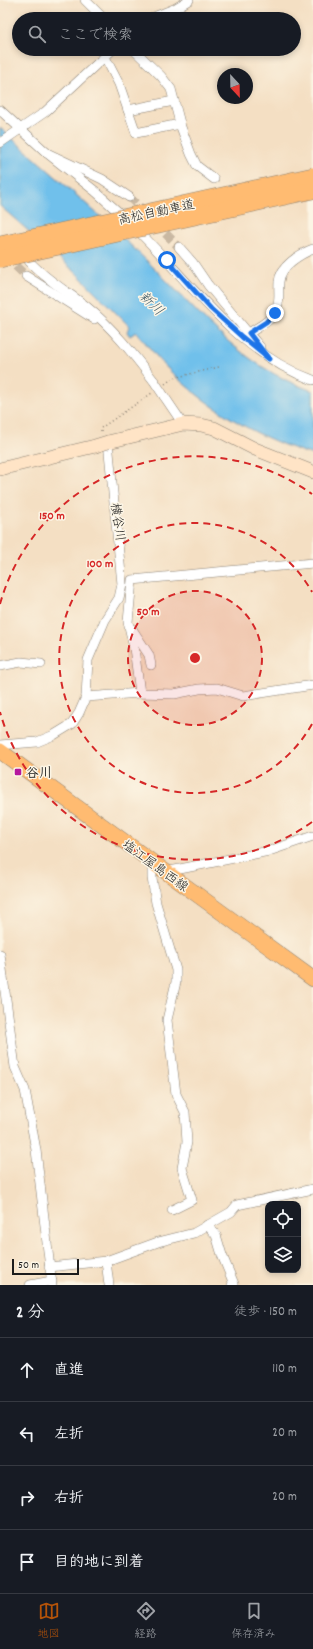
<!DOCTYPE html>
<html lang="ja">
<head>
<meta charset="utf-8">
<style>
	:root { --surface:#171b24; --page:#20242c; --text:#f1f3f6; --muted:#9ea1a6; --line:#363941; --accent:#b45309 }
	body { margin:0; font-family:Dekko,"Klee One",sans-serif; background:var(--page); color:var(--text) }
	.controls { position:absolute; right:12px; bottom:12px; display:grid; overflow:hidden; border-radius:8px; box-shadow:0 2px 6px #0003 }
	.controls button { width:36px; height:36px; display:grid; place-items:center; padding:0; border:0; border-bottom:1px solid var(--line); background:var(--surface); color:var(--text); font:20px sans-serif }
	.compass { position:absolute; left:217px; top:68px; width:36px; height:36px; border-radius:50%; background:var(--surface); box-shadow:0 2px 6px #0003; rotate:158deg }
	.scale { position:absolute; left:12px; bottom:10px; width:67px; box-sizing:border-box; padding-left:4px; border:2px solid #1c1c1c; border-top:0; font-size:11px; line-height:14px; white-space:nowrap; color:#1c1c1c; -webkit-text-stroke:3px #fcf5e5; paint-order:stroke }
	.stop { position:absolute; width:12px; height:12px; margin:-9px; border:3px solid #1a73e8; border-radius:50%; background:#fff }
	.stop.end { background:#1a73e8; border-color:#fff; box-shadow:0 1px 4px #0008 }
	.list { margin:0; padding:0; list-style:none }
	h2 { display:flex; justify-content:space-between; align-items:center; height:52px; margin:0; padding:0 16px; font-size:17px }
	h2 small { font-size:13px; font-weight:400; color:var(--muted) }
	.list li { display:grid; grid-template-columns:26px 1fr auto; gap:12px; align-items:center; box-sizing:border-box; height:64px; padding:0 16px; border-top:1px solid var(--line) }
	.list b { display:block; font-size:15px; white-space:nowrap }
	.list em { font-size:13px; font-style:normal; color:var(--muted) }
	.icon { flex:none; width:22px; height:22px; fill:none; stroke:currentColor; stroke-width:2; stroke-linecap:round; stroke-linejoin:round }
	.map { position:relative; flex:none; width:313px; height:1285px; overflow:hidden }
	.search { position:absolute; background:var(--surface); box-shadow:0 2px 6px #0003; left:12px; right:12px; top:12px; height:44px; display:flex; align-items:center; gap:10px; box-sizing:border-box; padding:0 14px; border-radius:22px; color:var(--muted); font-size:15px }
	.sheet { height:308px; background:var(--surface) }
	nav { display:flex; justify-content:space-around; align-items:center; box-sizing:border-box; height:56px; border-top:1px solid var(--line); background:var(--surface); font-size:11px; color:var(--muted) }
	nav a { display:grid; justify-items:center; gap:2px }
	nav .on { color:var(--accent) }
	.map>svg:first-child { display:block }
</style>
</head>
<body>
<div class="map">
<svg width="313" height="1285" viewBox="0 0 313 1285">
	<rect width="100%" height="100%" fill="#fcf5e5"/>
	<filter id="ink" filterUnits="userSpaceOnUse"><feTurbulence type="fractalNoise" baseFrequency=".025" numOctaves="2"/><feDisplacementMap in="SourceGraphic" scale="8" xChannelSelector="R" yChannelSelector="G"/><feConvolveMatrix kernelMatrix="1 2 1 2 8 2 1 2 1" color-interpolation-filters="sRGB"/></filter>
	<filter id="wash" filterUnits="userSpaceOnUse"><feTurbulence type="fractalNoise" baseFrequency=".012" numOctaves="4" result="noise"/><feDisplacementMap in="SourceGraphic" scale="16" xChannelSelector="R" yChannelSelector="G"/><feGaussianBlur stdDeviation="0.9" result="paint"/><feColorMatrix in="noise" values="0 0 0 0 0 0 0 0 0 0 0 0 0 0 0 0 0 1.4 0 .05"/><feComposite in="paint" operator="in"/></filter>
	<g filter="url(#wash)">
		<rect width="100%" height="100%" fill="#f4dfc3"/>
		<!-- water -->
		<path fill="#70c0eb" stroke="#466e84" d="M0 128C48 170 96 211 142 256 196 308 238 366 313 391V455C260 439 210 410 170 371 158 359 148 345 136 332L130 336 127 332 129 326 73 270 0 206Z"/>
	</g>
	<g filter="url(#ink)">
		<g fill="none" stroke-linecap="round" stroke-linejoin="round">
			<!-- street-tunnel -->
			<g stroke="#c9b8a2" stroke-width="9" stroke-dasharray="9 4.5" stroke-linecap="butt">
				<path d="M129 197 146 213"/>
				<path d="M156 224 179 247"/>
				<path d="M6 257 26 276"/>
			</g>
			<defs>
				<g id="street">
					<path d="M85 0 104 19"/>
					<path d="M149 19 174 9 189 0"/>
					<path d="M133 49 161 76 171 89 181 127 191 154 197 166 214 179"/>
					<path d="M105 57 119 84 136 133 180 124"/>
					<path d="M0 110 47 153 102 179 129 197"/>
					<path d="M128 110 174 101"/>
					<path d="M0 143 45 112 113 49"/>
					<path d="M47 153 95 191 125 218"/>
					<path d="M136 229C191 282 237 353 313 380"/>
					<path d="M179 247 193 263 208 285 260 347"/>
					<path d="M29 261C45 279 68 292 87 307 112 327 134 355 154 381"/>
					<path d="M26 276 94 319"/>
					<path d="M249 333C258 327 270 322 275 312 281 301 278 293 279 282 280 266 300 254 313 249"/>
					<path d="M164 396 183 424"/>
					<path d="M132 629 149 655 151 665"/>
					<path d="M0 666 21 662 41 664"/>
					<path d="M140 693 134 648 128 622 132 580 313 563"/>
					<path d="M86 697 88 660 105 620 119 598 122 584 108 442"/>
					<path d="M0 745 37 742 54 735 72 724 79 713 86 697 140 693 174 694 199 689 217 688 243 696 313 685"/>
					<path d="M152 862V878L156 903 176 970V982L167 1020 176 1094 185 1112 187 1142 182 1168 192 1200 172 1210"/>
					<path d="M165 872 269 851 313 836"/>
					<path d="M0 954 15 1067 25 1090 36 1150 52 1285"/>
					<path d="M207 1225 216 1235 222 1255 234 1284 232 1285"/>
					<path d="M106 1261 109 1285"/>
					<path d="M49 1267 106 1261 158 1242 194 1233 231 1212 237 1205 313 1189"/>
					<path d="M30 1285 52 1281"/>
				</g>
				<g id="secondary">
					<path d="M108 442 183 424 201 425 214 428 255 449 313 472"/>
					<path d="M0 469 95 446"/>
				</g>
				<path id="primary" d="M0 751 313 979"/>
			</defs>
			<!-- street casing -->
			<use href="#street" stroke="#887e70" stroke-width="10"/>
			<!-- secondary casing -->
			<use href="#secondary" stroke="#887e70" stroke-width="14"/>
			<!-- primary casing -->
			<use href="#primary" stroke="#887e70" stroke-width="16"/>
			<!-- path -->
			<g stroke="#887e70" stroke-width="1.5" stroke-dasharray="1 3" stroke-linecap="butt">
				<path d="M165 384 173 378 219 367"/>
				<path d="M101 432V428L152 393"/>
			</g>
			<!-- street -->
			<use href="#street" stroke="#fff" stroke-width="9"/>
			<!-- secondary -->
			<use href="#secondary" stroke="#ffe4c6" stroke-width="13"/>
			<!-- primary -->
			<use href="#primary" stroke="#ffbb71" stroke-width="15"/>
			<defs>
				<path id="street-bridge" d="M154 381 164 396"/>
				<path id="secondary-bridge" d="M95 446 108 442"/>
				<g id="highway-bridge">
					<path d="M0 245 313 176"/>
					<path d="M0 259 313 190"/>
				</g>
			</defs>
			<!-- street-bridge casing -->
			<use href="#street-bridge" stroke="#887e70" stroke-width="10" stroke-linecap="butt"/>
			<!-- secondary-bridge casing -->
			<use href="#secondary-bridge" stroke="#887e70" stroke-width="14" stroke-linecap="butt"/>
			<!-- highway-bridge casing -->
			<use href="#highway-bridge" stroke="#887e70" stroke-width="18" stroke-linecap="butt"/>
			<!-- street-bridge -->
			<use href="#street-bridge" stroke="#fff" stroke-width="9"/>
			<!-- secondary-bridge -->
			<use href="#secondary-bridge" stroke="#ffe4c6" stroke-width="13"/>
			<!-- highway-bridge -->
			<use href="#highway-bridge" stroke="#ffbb71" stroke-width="17"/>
		</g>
	</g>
	<g fill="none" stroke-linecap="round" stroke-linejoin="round" filter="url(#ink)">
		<!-- route -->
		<path stroke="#1a73e8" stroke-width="5" d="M167 260 211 309 242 337 269 359 249 333 266 322 275 313"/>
	</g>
	<!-- distance rings -->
	<circle cx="195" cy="658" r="67" fill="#d62828" fill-opacity=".12"/>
	<g fill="none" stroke="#d62828" stroke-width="2" stroke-dasharray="7 5">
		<circle cx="195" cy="658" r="67"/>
		<path d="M312 724A135 135 0 1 1 312 592"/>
		<path d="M312 822A202 202 0 0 1 0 712M0 604A202 202 0 0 1 312 494"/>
	</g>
	<!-- markers -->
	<rect fill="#b5179e" stroke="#fcf5e5" stroke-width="1.5" x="14" y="768" width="8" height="8" rx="2"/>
	<g text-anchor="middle" stroke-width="3" stroke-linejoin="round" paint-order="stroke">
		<!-- street labels -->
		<g font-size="13" fill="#1c1c1c" stroke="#fcf5e5">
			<text transform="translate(156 211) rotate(-12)" y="5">高松自動車道</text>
			<text transform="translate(119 522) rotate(82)" y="5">横谷川</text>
			<text transform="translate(156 865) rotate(36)" y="5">塩江屋島西線</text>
		</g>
		<!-- poi labels -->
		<g font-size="13" font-weight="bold" fill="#1c1c1c" stroke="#fcf5e5" text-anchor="start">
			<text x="26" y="777">谷川</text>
		</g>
		<!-- water labels -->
		<g font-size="14" font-style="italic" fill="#395564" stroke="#fcf5e5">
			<text transform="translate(152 303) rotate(44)" y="5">新川</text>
		</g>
	</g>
	<circle cx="195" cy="658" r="6" fill="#d62828" stroke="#fcf5e5" stroke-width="2"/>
	<g font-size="12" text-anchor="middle" font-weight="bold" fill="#d62828" stroke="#fcf5e5" stroke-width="3" stroke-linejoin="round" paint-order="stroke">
		<text x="52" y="519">150 m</text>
		<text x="100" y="567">100 m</text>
		<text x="148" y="615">50 m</text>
	</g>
</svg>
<div class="controls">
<button><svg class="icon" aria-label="locate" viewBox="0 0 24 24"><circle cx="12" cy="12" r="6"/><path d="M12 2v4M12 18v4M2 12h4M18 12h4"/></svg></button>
<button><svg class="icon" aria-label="layers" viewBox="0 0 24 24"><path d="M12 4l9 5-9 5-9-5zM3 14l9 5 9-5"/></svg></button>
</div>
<svg class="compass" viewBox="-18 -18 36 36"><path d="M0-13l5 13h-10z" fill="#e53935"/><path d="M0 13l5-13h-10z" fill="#9ea1a6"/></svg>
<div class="scale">50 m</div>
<div class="stop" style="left:167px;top:260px"></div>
<div class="stop end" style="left:275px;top:313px"></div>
<div class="search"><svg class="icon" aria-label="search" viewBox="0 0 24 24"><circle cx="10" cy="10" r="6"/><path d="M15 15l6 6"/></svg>ここで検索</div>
</div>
<section class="sheet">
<h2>2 分<small>徒歩 · 150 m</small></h2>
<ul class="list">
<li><svg class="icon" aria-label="ahead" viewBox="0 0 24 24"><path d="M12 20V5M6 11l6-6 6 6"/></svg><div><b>直進</b></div><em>110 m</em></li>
<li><svg class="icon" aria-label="left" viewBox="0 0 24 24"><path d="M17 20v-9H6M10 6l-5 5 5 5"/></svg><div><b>左折</b></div><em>20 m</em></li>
<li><svg class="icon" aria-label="right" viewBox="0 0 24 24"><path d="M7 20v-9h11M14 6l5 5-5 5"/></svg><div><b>右折</b></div><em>20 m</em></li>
<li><svg class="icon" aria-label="arrive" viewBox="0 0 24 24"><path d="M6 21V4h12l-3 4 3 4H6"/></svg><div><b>目的地に到着</b></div></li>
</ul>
</section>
<nav>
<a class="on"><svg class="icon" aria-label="map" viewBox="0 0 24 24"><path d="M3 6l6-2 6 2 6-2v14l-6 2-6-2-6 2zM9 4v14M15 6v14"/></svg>地図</a>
<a><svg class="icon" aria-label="directions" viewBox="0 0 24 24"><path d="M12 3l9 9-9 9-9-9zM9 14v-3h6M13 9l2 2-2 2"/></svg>経路</a>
<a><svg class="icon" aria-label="saved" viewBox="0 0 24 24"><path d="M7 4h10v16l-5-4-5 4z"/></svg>保存済み</a>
</nav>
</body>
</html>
